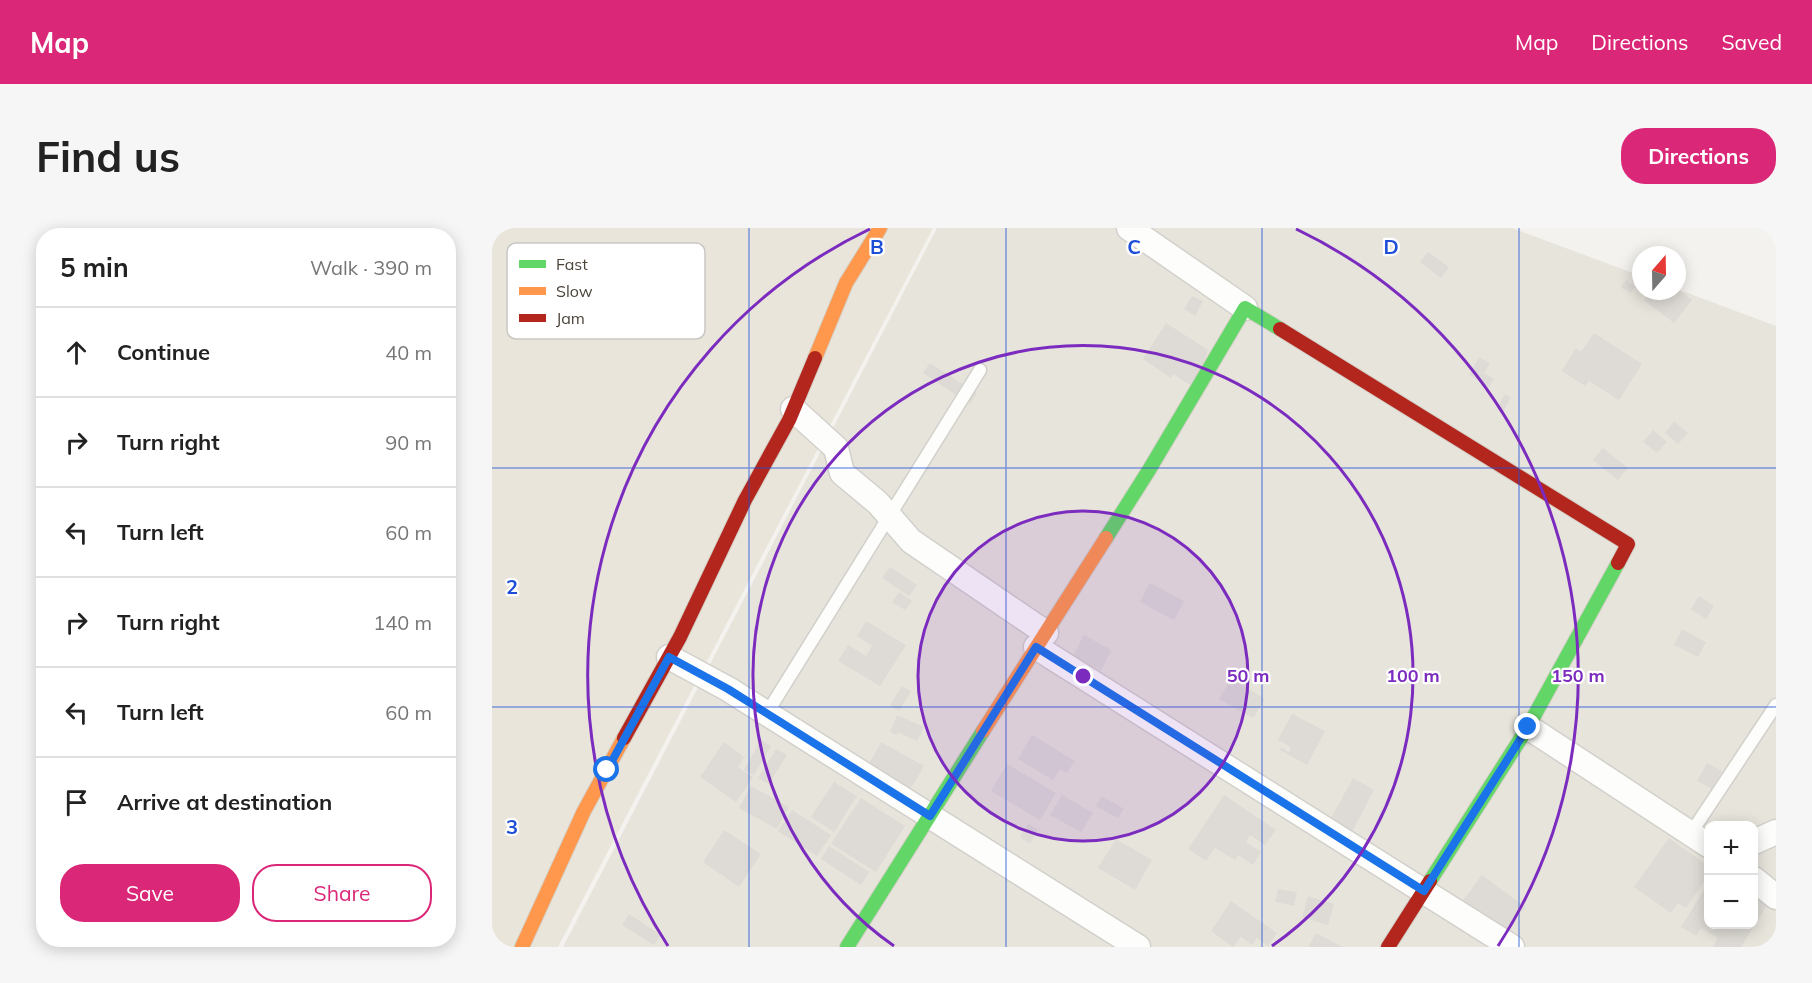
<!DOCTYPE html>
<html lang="en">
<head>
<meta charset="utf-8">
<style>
	:root { --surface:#fff; --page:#f6f6f6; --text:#222; --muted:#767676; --line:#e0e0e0; --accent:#db2777 }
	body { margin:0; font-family:Mulish,sans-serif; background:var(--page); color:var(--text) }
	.controls { position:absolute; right:18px; bottom:18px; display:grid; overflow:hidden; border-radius:12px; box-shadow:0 3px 15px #0003 }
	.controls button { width:54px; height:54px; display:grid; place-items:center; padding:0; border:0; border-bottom:2px solid var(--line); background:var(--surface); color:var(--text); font:30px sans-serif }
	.compass { position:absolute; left:1140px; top:18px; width:54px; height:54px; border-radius:50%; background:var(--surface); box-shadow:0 3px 15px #0003; rotate:20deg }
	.stop { position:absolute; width:18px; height:18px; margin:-14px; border:4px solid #1a73e8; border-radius:50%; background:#fff }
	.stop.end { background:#1a73e8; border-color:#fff; box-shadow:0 2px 6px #0008 }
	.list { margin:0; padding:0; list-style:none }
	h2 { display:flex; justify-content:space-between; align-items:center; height:78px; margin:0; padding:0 24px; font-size:26px }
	h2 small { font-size:20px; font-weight:400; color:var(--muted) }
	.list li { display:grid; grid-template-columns:39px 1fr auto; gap:18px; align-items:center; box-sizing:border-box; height:90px; padding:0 24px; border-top:2px solid var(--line) }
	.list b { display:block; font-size:22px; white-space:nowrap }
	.list em { font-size:20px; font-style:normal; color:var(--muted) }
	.actions { display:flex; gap:12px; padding:18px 24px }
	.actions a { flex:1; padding:14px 0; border:2px solid var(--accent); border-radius:24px; text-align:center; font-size:21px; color:var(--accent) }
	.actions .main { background:var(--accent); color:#fff }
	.icon { flex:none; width:33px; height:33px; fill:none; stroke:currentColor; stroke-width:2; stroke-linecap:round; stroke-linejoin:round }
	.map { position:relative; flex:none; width:1284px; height:719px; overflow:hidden; border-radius:24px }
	header { display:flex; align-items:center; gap:36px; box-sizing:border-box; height:84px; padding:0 30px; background:var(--accent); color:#fff }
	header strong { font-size:28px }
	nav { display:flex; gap:33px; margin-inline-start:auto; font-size:21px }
	.intro { display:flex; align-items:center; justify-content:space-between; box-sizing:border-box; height:144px; padding:0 36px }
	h1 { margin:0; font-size:42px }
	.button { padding:15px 27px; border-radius:24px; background:var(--accent); color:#fff; font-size:21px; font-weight:700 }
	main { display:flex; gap:36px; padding:0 36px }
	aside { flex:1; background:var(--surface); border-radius:24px; box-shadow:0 3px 15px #0003 }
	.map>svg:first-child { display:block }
</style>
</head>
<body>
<header>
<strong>Map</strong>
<nav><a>Map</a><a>Directions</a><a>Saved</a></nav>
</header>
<div class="intro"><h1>Find us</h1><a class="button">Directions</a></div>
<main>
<aside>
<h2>5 min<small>Walk · 390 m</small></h2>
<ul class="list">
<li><svg class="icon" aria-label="ahead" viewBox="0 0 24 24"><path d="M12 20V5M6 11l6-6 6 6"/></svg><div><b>Continue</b></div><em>40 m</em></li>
<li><svg class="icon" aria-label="right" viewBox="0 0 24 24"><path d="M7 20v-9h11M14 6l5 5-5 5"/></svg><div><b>Turn right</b></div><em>90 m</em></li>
<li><svg class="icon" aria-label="left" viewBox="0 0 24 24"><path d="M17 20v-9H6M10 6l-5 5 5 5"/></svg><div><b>Turn left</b></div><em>60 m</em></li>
<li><svg class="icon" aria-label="right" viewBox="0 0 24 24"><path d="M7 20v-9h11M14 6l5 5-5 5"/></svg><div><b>Turn right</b></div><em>140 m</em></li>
<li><svg class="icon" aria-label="left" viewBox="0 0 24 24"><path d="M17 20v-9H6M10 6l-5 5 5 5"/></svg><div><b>Turn left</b></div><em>60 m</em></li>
<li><svg class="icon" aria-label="arrive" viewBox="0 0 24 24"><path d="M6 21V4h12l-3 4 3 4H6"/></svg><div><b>Arrive at destination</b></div></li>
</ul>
<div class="actions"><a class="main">Save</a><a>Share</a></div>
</aside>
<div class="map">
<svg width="1284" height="719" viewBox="0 0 1284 719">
	<rect width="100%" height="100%" fill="#f4f2ee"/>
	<!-- residential -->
	<path fill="#e7e4dc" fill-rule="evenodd" d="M445 0H1020L1149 48V63H1185V61L1284 98V719H71ZM1216 598H1262V696H1216Z"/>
	<!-- education -->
	<path fill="#eae5da" d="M0 0H441L66 719H0Z"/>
	<!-- building -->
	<g fill="#dedbd6">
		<path d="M936 24 957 39 949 50 928 34Z"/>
		<path d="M1134 52 1143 59 1138 65 1129 59Z"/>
		<path d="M1185 61 1200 72 1182 95 1152 72 1159 63H1185Z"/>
		<path d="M700 68 711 73 703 88 692 81Z"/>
		<path d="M674 95 716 122 703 160 681 146 679 150 651 131Z"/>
		<path d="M1102 105 1150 136 1127 172 1097 153 1093 158 1070 143 1084 120 1089 124Z"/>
		<path d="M987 129 998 135 992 145 1002 151 997 159 977 147Z"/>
		<path d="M438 135 485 165 478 176 431 145Z"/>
		<path d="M1013 166 1019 169 1011 184 1005 180Z"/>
		<path d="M1182 193 1196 205 1186 216 1173 205Z"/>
		<path d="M1161 202 1175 214 1165 225 1151 214Z"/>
		<path d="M1111 220 1136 240 1126 252 1101 232Z"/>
		<path d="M398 339 425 357 417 368 390 350Z"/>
		<path d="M658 355 692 373 682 392 648 374Z"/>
		<path d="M407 364 420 373 413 382 400 374Z"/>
		<path d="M1207 368 1222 378 1214 391 1199 381Z"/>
		<path d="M374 393 414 417 388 458 346 433 356 417 374 428 380 418 365 408Z"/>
		<path d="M1190 401 1214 414 1206 429 1182 417Z"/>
		<path d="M592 407 619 422 609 443 581 428Z"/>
		<path d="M739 451 773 471 761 490 727 471Z"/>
		<path d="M410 458 419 463 407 483 398 477Z"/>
		<path d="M800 486 833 503 815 537 788 522 789 519 797 524 799 519 786 512Z"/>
		<path d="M405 487 432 499 425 513 406 504 404 507 398 504Z"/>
		<path d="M540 507 583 533 575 545 568 541 561 552 526 531Z"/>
		<path d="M269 512 279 518 262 547 252 542Z"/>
		<path d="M232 514 252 529 246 539 261 549 244 574 208 549Z"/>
		<path d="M389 514 432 538 419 560 377 536Z"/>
		<path d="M284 521 295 527 277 556 266 550Z"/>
		<path d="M1215 535 1230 543 1220 561 1205 553Z"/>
		<path d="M515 536 564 565 548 592 499 563Z"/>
		<path d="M861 550 882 562 859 606 837 594Z"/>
		<path d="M342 554 365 568 342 604 319 589Z"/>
		<path d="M259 558 297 579 285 601 247 580Z"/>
		<path d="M570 567 601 585 589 604 558 587Z"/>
		<path d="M732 567 784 602 773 617 758 607 754 614 769 624 761 637 746 627 743 632 723 620 714 633 696 621Z"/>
		<path d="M610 568 632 581 626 590 604 578Z"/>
		<path d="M369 570 413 598 384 644 339 616Z"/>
		<path d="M300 582 339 607 325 628 286 603Z"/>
		<path d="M536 596 546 602 538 616 528 609Z"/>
		<path d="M232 602 269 626 247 659 211 634Z"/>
		<path d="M1177 610 1216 638V648L1194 680 1186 675 1179 685 1142 659Z"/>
		<path d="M624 611 660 632 643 662 606 640Z"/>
		<path d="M337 618 377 644 369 657 329 631Z"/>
		<path d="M990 647 1033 679 1013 706 970 674Z"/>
		<path d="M1216 656V696H1262V669L1275 677 1249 719H1223L1221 718 1226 710 1209 700 1204 708 1189 699Z"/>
		<path d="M786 661 805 664 802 678 783 674Z"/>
		<path d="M816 668 842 676 836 697 810 689Z"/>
		<path d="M739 673 785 705 776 718 765 710 760 717 749 709 741 719 719 703Z"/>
		<path d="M137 686 169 707 162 717 130 697Z"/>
		<path d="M824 705 851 719H816Z"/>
	</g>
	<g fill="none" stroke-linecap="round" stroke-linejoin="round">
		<defs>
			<g id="lane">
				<path d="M275 485 488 142"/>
				<path d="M1199 605 1284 477"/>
			</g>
			<g id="street">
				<path d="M637 0 753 80"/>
				<path d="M301 181 344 220 350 245 386 275 419 313 554 405"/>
				<path d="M544 419 1020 719"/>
				<path d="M177 429 236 461 646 719"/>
				<path d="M1036 499 1216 617"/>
				<path d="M1262 614 1284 604"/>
				<path d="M1262 651 1284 669"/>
			</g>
			<g id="fast">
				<path d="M614 310 657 242 753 80 788 101"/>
				<path d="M938 653 1036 499 1126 335"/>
				<path d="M355 719 491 503"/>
			</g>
			<g id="slow">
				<path d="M323 130 354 55 388 0"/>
				<path d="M491 503 614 310"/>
				<path d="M30 719 92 583 132 510"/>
			</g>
			<g id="jam">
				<path d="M788 101 1136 316 1126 335"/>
				<path d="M132 510 188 409 253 272 297 192 323 130"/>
				<path d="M896 719 938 653"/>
			</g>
		</defs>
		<!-- lane casing -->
		<use href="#lane" stroke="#d2d0cb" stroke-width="15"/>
		<!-- street casing -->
		<use href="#street" stroke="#d2d0cb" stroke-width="27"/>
		<!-- fast casing -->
		<use href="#fast" stroke="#d3cfc5" stroke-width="16"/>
		<!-- slow casing -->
		<use href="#slow" stroke="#d3cfc5" stroke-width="16"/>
		<!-- jam casing -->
		<use href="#jam" stroke="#d3cfc5" stroke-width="16"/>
		<!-- lane -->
		<use href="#lane" stroke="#fdfdfc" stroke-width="12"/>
		<!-- street -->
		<use href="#street" stroke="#fdfdfc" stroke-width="24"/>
		<!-- fast -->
		<use href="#fast" stroke="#63d668" stroke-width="14"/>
		<!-- slow -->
		<use href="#slow" stroke="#ff974d" stroke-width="14"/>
		<!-- jam -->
		<use href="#jam" stroke="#b3261e" stroke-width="14"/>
	</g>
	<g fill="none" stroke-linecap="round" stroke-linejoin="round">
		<!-- route -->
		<path stroke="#1a73e8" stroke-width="8" d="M115 542 177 429 236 461 438 588 544 419 932 663 1036 499"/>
	</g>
	<!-- grid -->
	<path fill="none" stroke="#1d4ed8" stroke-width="1.5" stroke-opacity="0.55" d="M257 0V719M514 0V719M770 0V719M1027 0V719M0 240H1284M0 479H1284"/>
	<!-- distance rings -->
	<circle cx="591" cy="448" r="165" fill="#7b2cbf" fill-opacity=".12"/>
	<g fill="none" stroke="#7b2cbf" stroke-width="3">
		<circle cx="591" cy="448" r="165"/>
		<path d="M402 718A330 330 0 1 1 780 718"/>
		<path d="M176 718A495 495 0 0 1 378 1M804 1A495 495 0 0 1 1006 718"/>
	</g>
	<!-- legend -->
	<rect x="15" y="15" width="198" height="96" rx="9" fill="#fff" stroke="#c9c7c4" stroke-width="1.5"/>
	<rect x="27" y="32" width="27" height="8" fill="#63d668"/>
	<rect x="27" y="59" width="27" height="8" fill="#ff974d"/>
	<rect x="27" y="86" width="27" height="8" fill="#b3261e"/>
	<g font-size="16" fill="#4b4439">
		<text x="64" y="42">Fast</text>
		<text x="64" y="69">Slow</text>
		<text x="64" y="96">Jam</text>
	</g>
	<g font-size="20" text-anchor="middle" font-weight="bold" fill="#1d4ed8" stroke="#fff" stroke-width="4.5" stroke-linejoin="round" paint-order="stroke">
		<text x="385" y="26">B</text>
		<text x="642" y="26">C</text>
		<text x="899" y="26">D</text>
		<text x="20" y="366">2</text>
		<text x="20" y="606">3</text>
	</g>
	<circle cx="591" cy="448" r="9" fill="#7b2cbf" stroke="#fff" stroke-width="3"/>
	<g font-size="18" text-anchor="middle" font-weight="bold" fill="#7b2cbf" stroke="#fff" stroke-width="4.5" stroke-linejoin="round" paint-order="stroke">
		<text x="756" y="454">50 m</text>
		<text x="921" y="454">100 m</text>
		<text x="1086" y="454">150 m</text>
	</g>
</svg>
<div class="controls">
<button>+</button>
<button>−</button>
</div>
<svg class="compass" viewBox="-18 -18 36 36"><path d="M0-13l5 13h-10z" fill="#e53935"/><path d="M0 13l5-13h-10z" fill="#767676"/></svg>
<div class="stop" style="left:115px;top:542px"></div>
<div class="stop end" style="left:1036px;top:499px"></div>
</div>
</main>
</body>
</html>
